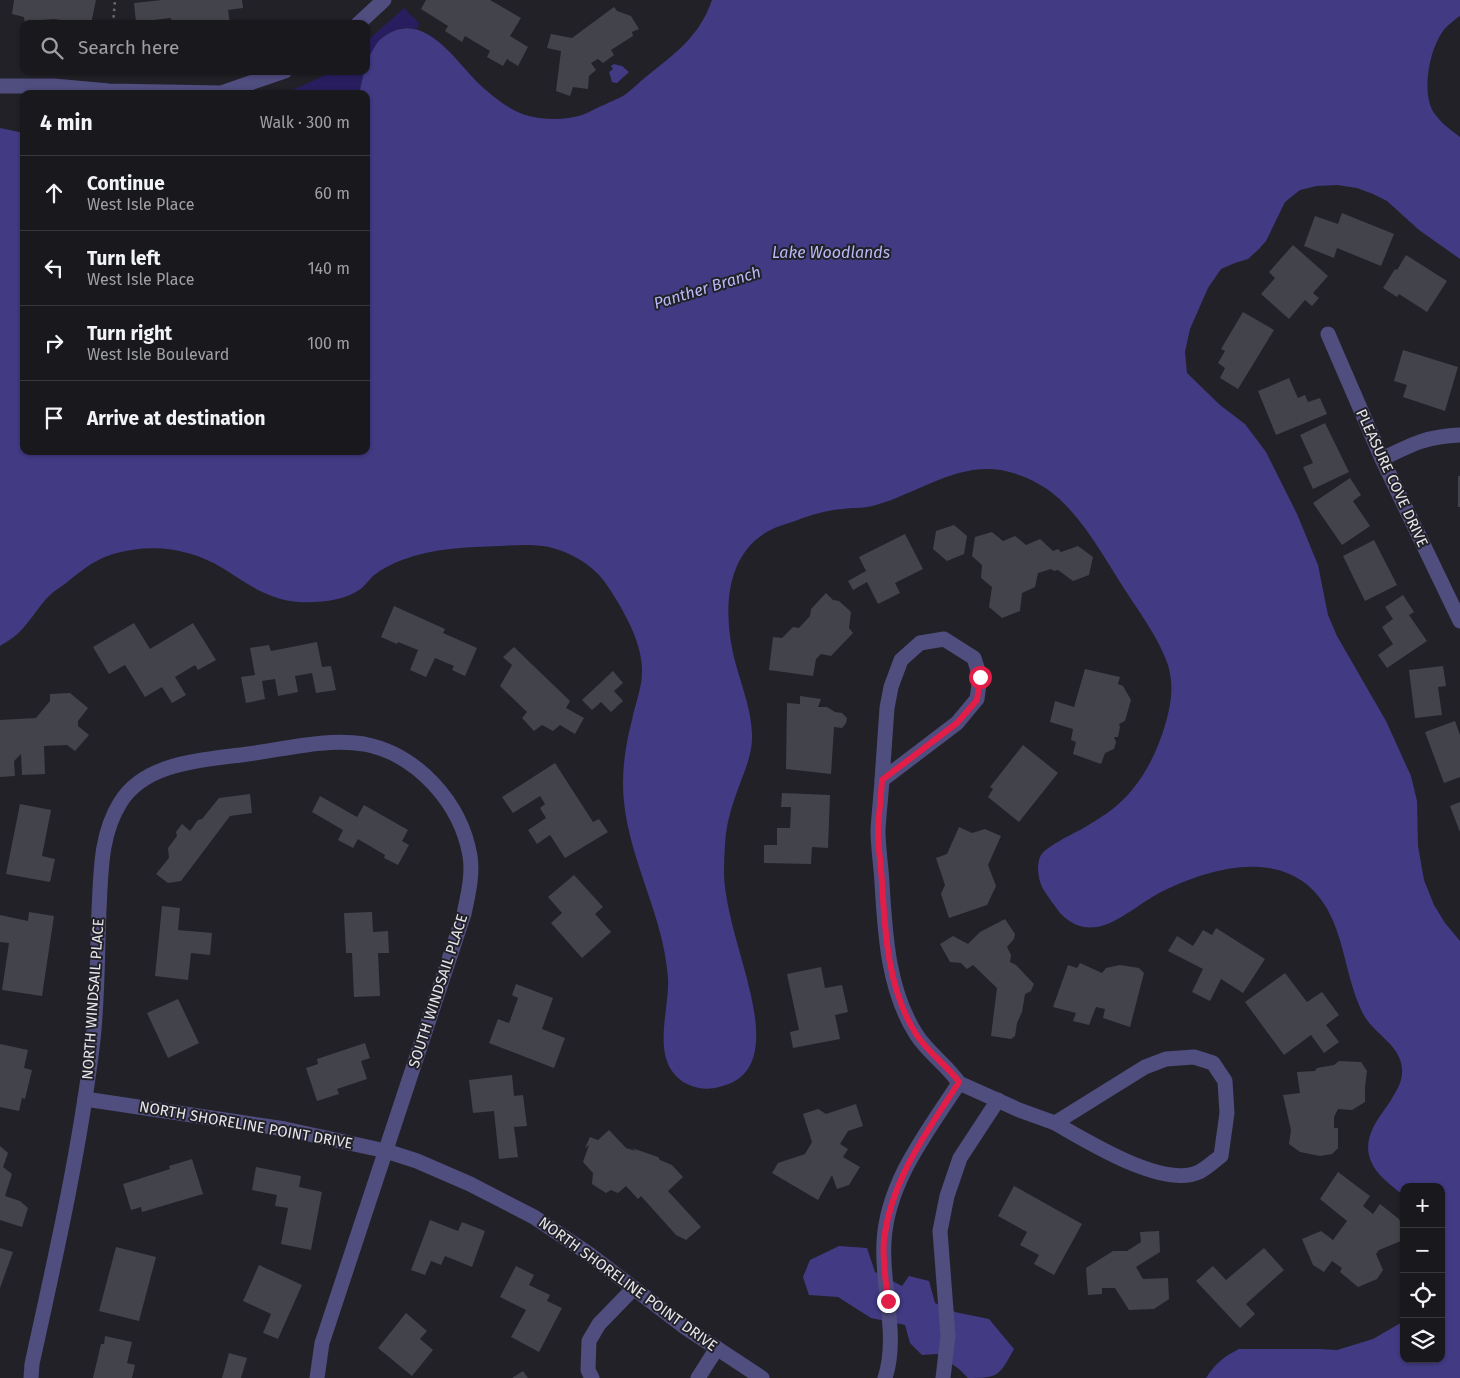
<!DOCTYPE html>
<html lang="en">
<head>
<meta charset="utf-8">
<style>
	:root { --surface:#19191d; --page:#26262a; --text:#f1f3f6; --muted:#9fa0a4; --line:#37383b }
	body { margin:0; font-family:"Fira Sans",sans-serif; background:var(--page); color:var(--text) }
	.controls { position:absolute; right:15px; bottom:15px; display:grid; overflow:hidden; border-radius:10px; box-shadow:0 1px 4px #0004 }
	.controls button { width:45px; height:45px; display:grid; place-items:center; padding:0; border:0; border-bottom:1px solid var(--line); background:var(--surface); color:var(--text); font:25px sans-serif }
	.stop { position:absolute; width:15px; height:15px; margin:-11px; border:4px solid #e11d48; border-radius:50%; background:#fff }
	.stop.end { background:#e11d48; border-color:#fff; box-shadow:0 1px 5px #0008 }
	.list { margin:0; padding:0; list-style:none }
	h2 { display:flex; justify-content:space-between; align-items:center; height:65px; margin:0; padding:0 20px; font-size:21px }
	h2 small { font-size:16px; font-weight:400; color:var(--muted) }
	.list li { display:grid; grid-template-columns:32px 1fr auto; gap:15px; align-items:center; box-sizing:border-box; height:75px; padding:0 20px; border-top:1px solid var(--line) }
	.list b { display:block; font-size:19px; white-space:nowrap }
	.list p { margin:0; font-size:16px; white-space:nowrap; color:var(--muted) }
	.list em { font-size:16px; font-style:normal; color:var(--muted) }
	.icon { flex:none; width:28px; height:28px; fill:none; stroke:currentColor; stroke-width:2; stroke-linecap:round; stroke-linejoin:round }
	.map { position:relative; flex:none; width:1460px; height:1378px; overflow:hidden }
	.search { position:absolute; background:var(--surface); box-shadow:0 1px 4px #0004; left:20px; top:20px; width:350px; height:55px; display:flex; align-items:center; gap:12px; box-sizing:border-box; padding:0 18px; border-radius:10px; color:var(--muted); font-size:19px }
	.panel { position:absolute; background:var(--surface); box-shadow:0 1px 4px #0004; left:20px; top:90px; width:350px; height:365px; border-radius:10px }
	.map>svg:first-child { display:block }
</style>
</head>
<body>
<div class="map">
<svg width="1460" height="1378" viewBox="0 0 1460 1378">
	<rect width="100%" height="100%" fill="#212127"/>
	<!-- green -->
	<g fill="#281e5f">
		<path d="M404 8 419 23 417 29 401 28 367 63 366 67V42Z"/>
		<path d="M331 71H365L359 94H284L319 78Z"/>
	</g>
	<!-- water -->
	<g fill="#423a83">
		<path d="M712 0H1460V16C1454 20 1447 26 1443 31 1429 50 1421 93 1434 113 1441 123 1451 130 1460 137V259L1419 230 1387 201 1373 194 1357 188 1337 185 1317 186 1300 190 1285 202 1266 241 1259 249 1248 259 1235 263 1221 269 1208 288 1190 329 1185 352 1187 373 1220 405 1245 424 1266 452 1297 514 1318 565 1328 615 1337 636 1386 721 1411 776 1417 801 1418 846 1424 880 1434 905 1445 923 1460 941V1378H1206C1216 1363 1223 1357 1239 1349H1319L1337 1350 1373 1339 1404 1321V1359H1441V1279L1444 1259 1441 1246V1187H1404V1195C1380 1178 1358 1159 1373 1128 1377 1119 1386 1108 1391 1100 1397 1090 1403 1081 1402 1069 1401 1046 1376 1035 1365 1017 1341 974 1347 916 1305 883 1264 852 1204 871 1163 891 1130 907 1096 949 1061 914 1057 909 1045 893 1042 887 1038 878 1036 864 1041 855 1046 847 1072 834 1082 829 1087 826 1105 815 1110 811 1141 788 1159 751 1168 714 1172 697 1173 682 1168 665 1159 639 1142 616 1127 593 1104 558 1082 514 1047 489 1034 480 1017 473 1001 470 956 463 918 493 876 505 862 509 857 507 843 509 826 510 811 515 795 521 783 525 775 527 765 533 725 558 724 612 733 653 739 680 751 706 752 733 753 750 747 765 741 781 733 802 726 822 725 845 724 861 723 878 726 894 730 921 739 948 746 975 755 1011 773 1076 719 1087 709 1090 697 1089 687 1084 648 1063 670 1012 668 978 664 917 630 862 624 802 621 775 625 746 632 720 635 704 642 688 642 672 643 642 621 605 604 581 591 564 570 552 549 547 533 544 516 545 500 546 467 547 433 548 402 560 391 564 382 569 373 576 369 580 366 584 362 588 345 601 319 603 298 602 268 599 249 585 224 569 190 548 152 543 113 554 95 560 86 567 71 579 62 587 54 590 46 599 40 606 31 619 25 626 15 637 13 638 0 646V128L24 133V451H366V94H359C363 78 365 62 374 48 378 40 385 35 394 31 428 17 457 62 478 83 492 96 510 111 529 116 545 120 566 120 582 115 590 112 598 107 606 104 611 101 618 99 623 96 629 92 635 86 641 81 672 55 698 40 712 0Z"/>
		<path d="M614 64 622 66 629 72 617 83 612 82 609 72 613 69 611 66Z"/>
		<path d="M839 1246 867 1248 875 1272 902 1286 909 1276 929 1281 935 1303 955 1312 989 1319 1014 1349C999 1376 999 1378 968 1378L959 1369 937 1354 922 1355 910 1343 905 1325 871 1318 838 1297 809 1295 803 1277 810 1260Z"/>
	</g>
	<!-- building -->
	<g fill="#43444b">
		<path d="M14 0H96L91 24H68V21L54 19 41 20 40 24H25L24 17 12 14Z"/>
		<path d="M162 0H242L243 8 228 10 230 24H171V18L136 22 134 3Z"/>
		<path d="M426 0H490L521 18 510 36 528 47 518 66 507 59 503 66 487 57 490 51 465 36 462 42 445 31 448 26 421 9Z"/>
		<path d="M614 7 617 11 631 16 639 29 632 32 633 36 611 50 614 55 603 63 598 59 591 63 596 70 589 76 588 89 573 87 570 96 556 91 561 51 547 48 551 34 572 38Z"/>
		<path d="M1342 213 1394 234 1381 266 1337 248 1334 258 1304 246 1315 216 1338 224Z"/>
		<path d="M1293 245 1328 276 1313 293 1319 298 1312 306 1305 300 1289 319 1261 294 1275 278 1269 272Z"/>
		<path d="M1406 255 1447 281 1427 312 1399 294 1397 297 1383 288 1395 269 1397 270Z"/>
		<path d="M1243 312 1274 330 1238 389 1220 378 1225 368 1218 363 1225 351 1221 349Z"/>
		<path d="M1403 350 1458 367 1445 411 1403 397 1407 385 1394 381Z"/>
		<path d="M1289 378 1298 398 1305 395 1308 402 1320 398 1327 414 1276 435 1258 391Z"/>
		<path d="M1325 423 1349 472 1313 489 1303 467 1313 463 1300 435Z"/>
		<rect x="1458" y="476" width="2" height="31"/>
		<path d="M1350 478 1361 495 1353 501 1370 526 1342 545 1313 503Z"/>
		<path d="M954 525 967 536 964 554 947 561 933 549 936 531Z"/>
		<path d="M992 532 1003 541 1015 536 1026 545 1040 539 1053 551 1058 549 1061 552 1078 546 1093 557 1089 575 1073 581 1058 570 1054 571 1051 569 1038 573 1035 587 1022 593 1020 611 1002 618 989 607 992 587 981 578 982 565 972 556 975 537Z"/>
		<path d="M905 534 923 569 895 583 900 593 878 604 867 582 853 590 848 581 866 571 859 557Z"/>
		<path d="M1374 540 1397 585 1365 601 1343 556Z"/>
		<path d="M826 593 833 600 839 601 851 612 849 628 853 633 831 656 821 654 816 659 813 676 769 670 773 637 782 638 793 627 799 628 810 616 811 609Z"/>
		<path d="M1403 595 1414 612 1409 615 1427 641 1387 668 1378 655 1393 644 1382 627 1393 619 1385 607Z"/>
		<path d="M394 606 445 629 443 633 477 648 465 676 452 670 454 666 435 658 426 677 410 670 418 650 398 642 397 644 381 637Z"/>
		<path d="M134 623 150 649 193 623 216 660 198 670 195 665 175 677 186 695 172 703 162 687 145 697 125 665 109 674 93 647Z"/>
		<path d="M317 642 322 667 331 666 336 690 316 693 312 673 295 676 298 692 278 696 275 679 262 681 265 699 246 703 241 677 255 675 250 648 269 645 271 651Z"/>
		<path d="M514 647 570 701 566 708 584 718 575 734 560 725 553 731 542 725 534 731 522 718 527 712 500 686 512 665 503 657Z"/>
		<path d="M1443 666 1446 686 1438 687 1442 715 1415 718 1409 670Z"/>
		<path d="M1085 669 1120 677 1118 684 1123 686 1131 700 1125 721 1119 724 1120 727 1118 737H1114L1116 742 1114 749 1105 753 1101 764 1073 754 1076 742 1071 740 1073 729 1050 722 1055 701 1074 707Z"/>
		<path d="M613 671 623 683 614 691 623 701 611 712 601 702 592 710 582 700Z"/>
		<path d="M70 693 88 708 78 721V726L89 735 75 751 67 745 44 746 45 774 22 775 21 754 14 761 15 776 0 777V720L36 718 50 701V694Z"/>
		<path d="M800 696 821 699 818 707H827L835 712 842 713 847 718 846 723 842 728 834 727 831 774 786 769 787 703 800 704Z"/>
		<path d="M1455 721 1460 735V777L1444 783 1425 732Z"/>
		<path d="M1023 745 1058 773 1019 822 988 797 993 789 990 787Z"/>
		<path d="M555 763 593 822 599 819 608 832 565 858 550 835 537 844 528 830 546 818 540 808 545 804 540 796 513 813 502 797Z"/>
		<path d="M782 793 830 795 828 848 812 847 811 864 764 863V845H777V828H790L791 807H781Z"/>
		<path d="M250 794 252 813 230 816 181 881 168 883 156 874 169 858 168 848 177 836 176 832 182 824 190 831 198 820 202 819 219 798Z"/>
		<path d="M320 796 357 817 364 805 408 830 402 841 409 845 398 865 384 858 385 855 358 839 353 848 338 840 343 830 312 812Z"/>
		<path d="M1460 802V832L1450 806Z"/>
		<path d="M20 804 51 810 42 856 55 859 50 882 6 874Z"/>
		<path d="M959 827 972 833 985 829 1001 836 988 865 996 886 987 905 949 918 941 894 945 885 936 858 947 854Z"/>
		<path d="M574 875 603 907 595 914 611 932 582 958 551 923 562 913 548 897Z"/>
		<path d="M162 906 180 908 178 930 212 933 210 955 191 953 188 980 155 976Z"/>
		<path d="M29 912 54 916 42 996 2 990 9 943 0 942V915L28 921Z"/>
		<path d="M372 912 373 932 388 931 389 953H378L380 996 354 997 352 953H346L344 913Z"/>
		<path d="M1005 919 1015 934 1014 939 1007 947 1011 955 1010 962 1016 965 1034 984 1031 991 1025 994 1022 1012 1017 1023 1015 1036 1011 1039 991 1036 997 988 973 965 967 969 961 963 950 962 940 944 953 936 968 944 980 932Z"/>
		<path d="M1216 928 1265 959 1243 993 1221 979 1210 1001 1192 992 1203 969 1168 951 1177 936 1193 946 1203 930 1212 935Z"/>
		<path d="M1080 963 1102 973 1106 968 1120 965 1139 968 1144 973 1130 1027 1103 1018 1105 1009 1096 1007 1089 1025 1073 1021 1076 1013 1053 1007 1068 965 1077 968Z"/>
		<path d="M821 967 825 988 842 985 848 1012 835 1015 840 1039 793 1048 790 1032 799 1030 787 974Z"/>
		<path d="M1285 973 1307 1002 1322 992 1339 1015 1326 1025 1339 1042 1324 1053 1311 1035 1284 1055 1245 1002Z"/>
		<path d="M516 984 553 998 542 1029 565 1038 554 1068 489 1043 498 1019 509 1023 518 998 512 995Z"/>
		<path d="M178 999 199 1043 168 1058 147 1013Z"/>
		<path d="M365 1043 370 1058 361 1061 367 1079 337 1089 339 1094 317 1101 306 1068 318 1064 317 1059Z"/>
		<path d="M0 1044 28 1050 24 1068 32 1070 25 1099 22 1098 19 1111 0 1107Z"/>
		<path d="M1339 1061 1361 1062 1367 1071 1365 1087V1102L1352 1110 1338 1109 1334 1117V1128H1338V1148L1332 1154 1320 1156 1300 1152 1289 1144 1291 1130 1283 1095 1300 1093 1297 1072 1315 1071 1317 1068 1334 1065Z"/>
		<path d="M512 1075 514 1096 523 1095 527 1126 514 1127 518 1157 499 1159 494 1111 473 1113 469 1080Z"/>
		<path d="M856 1104 863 1126 848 1131 840 1144 848 1149 843 1157 860 1167 849 1185 837 1189 832 1175 818 1200 772 1173 778 1163 805 1154 812 1142 803 1114 818 1109 826 1114Z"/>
		<path d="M609 1130 626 1148 636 1151 632 1148 658 1157 660 1160 672 1165 683 1177 668 1191 701 1227 686 1240 676 1235 641 1196 638 1199 626 1186 618 1193 611 1190 606 1193 592 1184 593 1173 583 1162 589 1145 585 1148 590 1137 598 1140Z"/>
		<path d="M0 1146 8 1153 3 1167 12 1174 5 1196 20 1201 28 1208 22 1227 0 1220Z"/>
		<path d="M192 1159 203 1194 142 1212 141 1207 131 1210 123 1184 170 1169 169 1166Z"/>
		<path d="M256 1167 301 1176 299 1187 322 1192 311 1250 281 1244 288 1208 275 1206 277 1195 252 1190Z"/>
		<path d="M1338 1172 1370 1196 1363 1206 1373 1214 1380 1204 1399 1219 1404 1230V1237L1401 1241 1379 1250 1376 1254 1383 1270 1377 1279 1358 1287 1340 1272 1342 1268 1332 1261 1324 1272 1313 1265 1302 1239 1321 1231 1333 1240 1347 1221 1320 1199Z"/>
		<path d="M1014 1186 1082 1224 1054 1275 1034 1264 1039 1255 1020 1245 1027 1232 998 1216Z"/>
		<path d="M430 1220 458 1231 462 1222 485 1231 472 1267 445 1256 441 1265 431 1261 425 1275 411 1270Z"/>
		<path d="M1159 1231 1160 1252 1136 1267 1143 1279 1168 1278 1169 1299 1154 1309 1129 1310 1115 1288H1102V1294L1088 1295 1086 1268 1113 1251H1127L1141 1242 1140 1232Z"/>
		<path d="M116 1247 156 1257 139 1321 99 1311Z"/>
		<path d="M0 1248 13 1252 0 1288Z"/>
		<path d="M1264 1248 1284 1270 1246 1304 1255 1314 1240 1328 1196 1281 1213 1266 1226 1280Z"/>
		<path d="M259 1265 302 1285 278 1339 263 1333 271 1314 243 1301Z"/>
		<path d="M516 1266 534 1275 529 1285 550 1295 547 1301 562 1308 539 1352 511 1337 526 1310 500 1297Z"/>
		<path d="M406 1313 427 1331 420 1339 433 1350 412 1376 378 1348Z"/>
		<path d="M105 1336 132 1342 127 1363 135 1365 132 1378H93L101 1344H104Z"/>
		<path d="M229 1353 247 1358 241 1378H222Z"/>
		<path d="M523 1371 528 1378H512Z"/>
	</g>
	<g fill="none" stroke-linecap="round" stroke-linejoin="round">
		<!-- path -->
		<path stroke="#68686e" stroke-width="2.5" stroke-dasharray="2.5 4" stroke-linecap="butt" d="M113 24 115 0"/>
		<!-- minor -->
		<g stroke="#504d7f" stroke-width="15">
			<path d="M358 24 384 0"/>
			<path d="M0 86H54L109 91 221 93 285 71"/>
			<path d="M1328 334 1382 459 1460 621"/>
			<path d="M1382 459C1410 445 1427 436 1460 435"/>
			<path d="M944 639 974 658 980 677 977 699 957 723 882 780 887 708 891 687 901 660 920 643Z"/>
			<path d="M882 780C881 796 879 813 878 830 878 847 881 865 882 883 885 934 888 990 916 1034 928 1053 947 1065 959 1083L1019 1110 1055 1123"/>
			<path d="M1194 1057 1213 1063 1225 1081 1227 1113 1221 1156C1214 1161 1207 1168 1199 1172 1163 1189 1087 1141 1055 1123L1145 1067 1166 1059Z"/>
			<path d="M85 1099 285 1129 386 1151 417 1161 470 1184 534 1217 589 1254 686 1328 762 1378"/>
			<path d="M31 1378 32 1364C55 1259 79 1154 92 1048 98 1003 97 955 99 910 101 874 100 835 120 803 145 761 206 760 248 754 286 749 326 738 364 744 417 754 461 803 470 856 473 875 468 895 464 914L322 1343 317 1378"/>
			<path d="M592 1378 588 1370 589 1341 599 1324 634 1288"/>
			<path d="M698 1378 717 1348"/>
			<path d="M885 1378C899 1335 881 1286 884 1242 887 1182 928 1131 959 1083"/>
			<path d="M943 1378 948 1336 940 1231 947 1196 960 1158 998 1100"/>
		</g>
	</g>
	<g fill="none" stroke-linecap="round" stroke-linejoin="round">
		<!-- route -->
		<path stroke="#e11d48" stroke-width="6" d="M888 1301C886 1281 882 1259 884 1240 891 1179 927 1132 959 1082 947 1065 928 1053 916 1034 888 990 885 934 882 883 881 865 878 847 878 830 879 813 881 796 882 780L957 723 977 700 980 677"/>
	</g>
	<g text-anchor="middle" stroke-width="4" stroke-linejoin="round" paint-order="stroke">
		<!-- street labels -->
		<g font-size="15" fill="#e5e5ea" stroke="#212127">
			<text transform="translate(1392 478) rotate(65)" y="5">PLEASURE COVE DRIVE</text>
			<text transform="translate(438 991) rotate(-72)" y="5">SOUTH WINDSAIL PLACE</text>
			<text transform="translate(93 999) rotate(-86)" y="5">NORTH WINDSAIL PLACE</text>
			<text transform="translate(246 1125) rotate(10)" y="5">NORTH SHORELINE POINT DRIVE</text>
			<text transform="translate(628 1284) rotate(36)" y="5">NORTH SHORELINE POINT DRIVE</text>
		</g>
		<!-- water labels -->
		<g font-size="16" font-style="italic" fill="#b9b9f8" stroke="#212127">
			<text x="831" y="258">Lake Woodlands</text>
			<text transform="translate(707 287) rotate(-17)" y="6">Panther Branch</text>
		</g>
	</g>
</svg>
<div class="controls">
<button>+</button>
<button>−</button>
<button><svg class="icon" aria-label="locate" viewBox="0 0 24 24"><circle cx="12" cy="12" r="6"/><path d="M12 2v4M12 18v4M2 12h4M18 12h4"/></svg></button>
<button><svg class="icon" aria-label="layers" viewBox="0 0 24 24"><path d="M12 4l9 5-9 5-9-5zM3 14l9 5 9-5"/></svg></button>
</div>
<div class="stop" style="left:980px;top:677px"></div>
<div class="stop end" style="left:888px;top:1301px"></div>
<div class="search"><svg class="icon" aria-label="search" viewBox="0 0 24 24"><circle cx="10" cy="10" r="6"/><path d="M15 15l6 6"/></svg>Search here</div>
<section class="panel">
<h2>4 min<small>Walk · 300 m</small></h2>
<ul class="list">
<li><svg class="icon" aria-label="ahead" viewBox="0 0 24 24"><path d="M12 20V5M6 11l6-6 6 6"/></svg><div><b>Continue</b><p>West Isle Place</p></div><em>60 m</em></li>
<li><svg class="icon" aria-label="left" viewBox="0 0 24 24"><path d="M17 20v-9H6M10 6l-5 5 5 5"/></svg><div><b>Turn left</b><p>West Isle Place</p></div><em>140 m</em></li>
<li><svg class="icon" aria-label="right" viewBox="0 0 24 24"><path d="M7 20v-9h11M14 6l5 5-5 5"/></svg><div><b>Turn right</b><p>West Isle Boulevard</p></div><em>100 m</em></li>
<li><svg class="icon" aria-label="arrive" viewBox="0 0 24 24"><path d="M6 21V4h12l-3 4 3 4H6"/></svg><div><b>Arrive at destination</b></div></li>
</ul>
</section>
</div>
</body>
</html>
